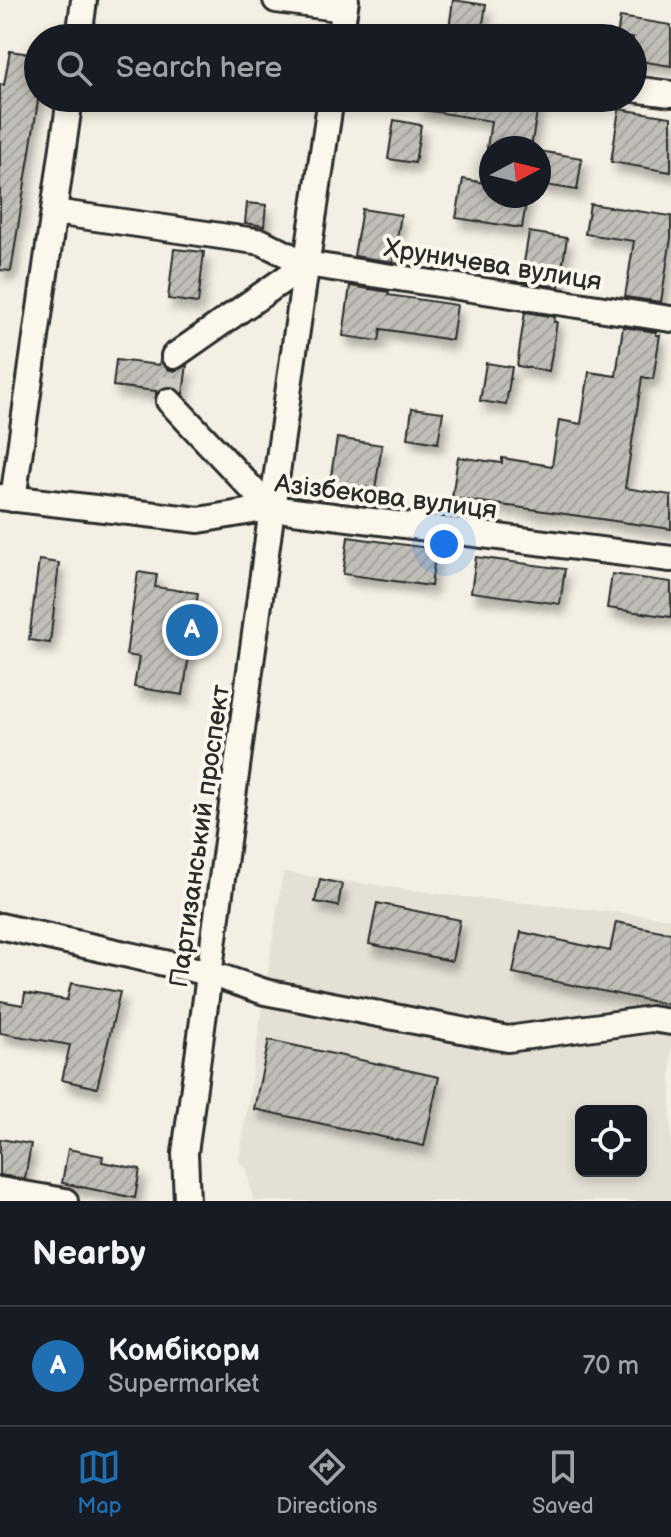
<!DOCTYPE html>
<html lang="en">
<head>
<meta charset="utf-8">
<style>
	:root { --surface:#171b24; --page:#20242c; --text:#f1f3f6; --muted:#9ea1a6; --line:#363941; --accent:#1f6fb2 }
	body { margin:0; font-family:"Balsamiq Sans",sans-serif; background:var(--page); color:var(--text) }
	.controls { position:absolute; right:24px; bottom:24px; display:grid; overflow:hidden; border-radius:12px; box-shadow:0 4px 12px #0003 }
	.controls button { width:72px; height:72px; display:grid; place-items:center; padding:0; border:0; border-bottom:2px solid var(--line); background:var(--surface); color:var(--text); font:40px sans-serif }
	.compass { position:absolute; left:479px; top:136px; width:72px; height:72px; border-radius:50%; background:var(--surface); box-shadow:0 4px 12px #0003; rotate:83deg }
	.you { position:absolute; left:444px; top:544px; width:28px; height:28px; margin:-20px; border:6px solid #fff; border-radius:50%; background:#1a73e8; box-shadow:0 0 0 12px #1a73e833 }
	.badge { display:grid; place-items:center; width:52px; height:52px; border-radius:50%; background:var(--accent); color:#fff; font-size:26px; font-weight:700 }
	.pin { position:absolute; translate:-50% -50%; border:4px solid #fff; box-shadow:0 2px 8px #0006 }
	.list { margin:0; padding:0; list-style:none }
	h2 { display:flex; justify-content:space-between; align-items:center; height:104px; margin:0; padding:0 32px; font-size:34px }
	h2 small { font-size:26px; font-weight:400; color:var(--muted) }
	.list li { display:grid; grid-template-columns:52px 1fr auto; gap:24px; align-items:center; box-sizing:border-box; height:120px; padding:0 32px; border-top:2px solid var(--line) }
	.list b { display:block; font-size:30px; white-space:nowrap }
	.list p { margin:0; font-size:26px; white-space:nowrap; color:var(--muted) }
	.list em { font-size:26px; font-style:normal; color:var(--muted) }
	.icon { flex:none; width:44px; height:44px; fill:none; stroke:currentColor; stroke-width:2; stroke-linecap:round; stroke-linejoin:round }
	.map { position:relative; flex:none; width:671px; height:1201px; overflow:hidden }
	.search { position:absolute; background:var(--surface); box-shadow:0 4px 12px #0003; left:24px; right:24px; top:24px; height:88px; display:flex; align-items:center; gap:20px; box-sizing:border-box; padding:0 28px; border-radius:44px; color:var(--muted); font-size:30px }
	.sheet { height:224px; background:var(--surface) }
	nav { display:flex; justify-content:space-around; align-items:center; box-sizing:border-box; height:112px; border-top:2px solid var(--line); background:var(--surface); font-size:22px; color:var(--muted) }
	nav a { display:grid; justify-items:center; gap:4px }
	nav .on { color:var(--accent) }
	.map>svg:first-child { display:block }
</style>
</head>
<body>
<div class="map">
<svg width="671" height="1201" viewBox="0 0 671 1201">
	<defs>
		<pattern id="building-hatch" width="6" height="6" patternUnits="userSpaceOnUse" patternTransform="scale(2)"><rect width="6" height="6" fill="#c0beb6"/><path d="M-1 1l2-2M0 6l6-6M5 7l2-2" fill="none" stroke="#a5a39d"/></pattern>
		<filter id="shadow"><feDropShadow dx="5" dy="9" stdDeviation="4" flood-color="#0004"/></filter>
	</defs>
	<rect width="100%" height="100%" fill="#f3efe4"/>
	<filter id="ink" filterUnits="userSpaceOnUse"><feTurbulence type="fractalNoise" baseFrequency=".0125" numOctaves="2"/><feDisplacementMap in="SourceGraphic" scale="16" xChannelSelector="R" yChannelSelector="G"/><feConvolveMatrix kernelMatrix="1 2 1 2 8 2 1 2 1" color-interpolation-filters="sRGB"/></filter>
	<g filter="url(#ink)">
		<!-- built -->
		<path fill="#e4e0d6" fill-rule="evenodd" d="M283 872 447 895 671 918V1201H253L247 1170 239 1161ZM581 1111H641V1171H581Z"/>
		<!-- building -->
		<g fill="url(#building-hatch)" stroke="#2b2b2b" stroke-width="2" filter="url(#shadow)">
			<path d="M453 0 486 5 481 35 449 29Z"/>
			<path d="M620 17 671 25V66L633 60V38H617Z"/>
			<path d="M10 51 38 55V101L11 271 0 270V84L4 85Z"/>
			<path d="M419 98H494L538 105 531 148H487L491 121 418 109Z"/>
			<path d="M619 109 671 117V172L611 162Z"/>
			<path d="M394 120 421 125 415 163 388 159Z"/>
			<path d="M539 151 582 158 577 190 539 184Z"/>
			<path d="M463 179 491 184V196H527L522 228 456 218Z"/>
			<path d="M247 203 266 205 264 226 245 223Z"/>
			<path d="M590 204 671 216V238L661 302 625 297 634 241 585 234Z"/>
			<path d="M362 209 401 215 393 262 354 256Z"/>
			<path d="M529 232 567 238 559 287 521 281Z"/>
			<path d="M174 249 204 252 198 303 168 299Z"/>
			<path d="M350 286 389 292 388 295 457 305 452 340 381 329 379 341 343 336Z"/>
			<path d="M525 312 555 317 554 322H557L549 371 517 366Z"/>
			<path d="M623 327 656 332V335H660L653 379 642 377 625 488 671 495V529L452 498 458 457 502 463V458L552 466 559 420 581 424 589 372 616 376Z"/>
			<path d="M116 360 159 365 160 360 167 369 174 371 187 365 183 394 173 386 165 387 156 395V391L113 386Z"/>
			<path d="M486 363 512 367 506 405 480 401Z"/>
			<path d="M412 408 443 412 438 443 408 438Z"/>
			<path d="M337 438 382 445 375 489 330 482Z"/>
			<path d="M348 537 436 549 431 586 343 574Z"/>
			<path d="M476 557 565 569 560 604 471 592Z"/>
			<path d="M39 560 59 563 50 643 29 640Z"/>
			<path d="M138 572 157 575 155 587 198 593 183 695 134 687 139 657 126 655Z"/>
			<path d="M612 574 671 582V617L607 608Z"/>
			<path d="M320 879 342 884 338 906 315 902Z"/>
			<path d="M377 903 460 920 452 961 369 944Z"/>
			<path d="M616 922 671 933V1005L513 973 521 932 610 951Z"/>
			<path d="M71 983 120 992 97 1088 62 1080 70 1045 0 1033V1001L23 1005 25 993 67 1000Z"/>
			<path d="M269 1040 439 1077 424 1146 254 1109Z"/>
			<path d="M0 1139 31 1144 25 1179 0 1175Z"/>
			<path d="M68 1149 103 1156 102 1162 140 1169 135 1198 62 1183Z"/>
		</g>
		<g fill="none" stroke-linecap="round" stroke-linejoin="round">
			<!-- minor-tunnel -->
			<path stroke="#cbc8bf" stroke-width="24" stroke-dasharray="24 12" stroke-linecap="butt" d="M169 401 174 356"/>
			<defs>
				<g id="minor">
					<path d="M276 0 344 9"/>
					<path d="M79 38 84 0"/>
					<path d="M340 38 346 0"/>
					<path d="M633 89 671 94"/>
					<path d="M54 212 262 242 306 264 671 319"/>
					<path d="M174 356 306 264"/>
					<path d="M169 401 270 508"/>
					<path d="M0 497 199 520 270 508 671 559"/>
					<path d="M13 499 70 98"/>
					<path d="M0 926 209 973 265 992 508 1039 651 1019 671 1022"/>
					<path d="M0 1190 65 1201"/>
					<path d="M187 1201 185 1153C233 801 278 449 331 98"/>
				</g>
			</defs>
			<!-- minor casing -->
			<use href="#minor" stroke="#2b2b2b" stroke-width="30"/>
			<!-- minor -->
			<use href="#minor" stroke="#fbf7ec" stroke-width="24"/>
		</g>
	</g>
	<g text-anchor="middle" stroke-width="8" stroke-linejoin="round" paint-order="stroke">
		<!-- street labels -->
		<g font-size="26" fill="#2b2b2b" stroke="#fbf7ec">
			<text transform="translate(493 264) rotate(9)" y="9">Хруничева вулиця</text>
			<text transform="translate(386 496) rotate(7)" y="9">Азізбекова вулиця</text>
			<text transform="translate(199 836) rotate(-82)" y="9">Партизанський проспект</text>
		</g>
	</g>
</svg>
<div class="controls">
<button><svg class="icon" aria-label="locate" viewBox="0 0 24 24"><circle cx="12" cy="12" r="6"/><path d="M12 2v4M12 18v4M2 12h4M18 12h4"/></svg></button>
</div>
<svg class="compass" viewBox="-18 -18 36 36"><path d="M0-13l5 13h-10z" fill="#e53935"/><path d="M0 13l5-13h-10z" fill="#9ea1a6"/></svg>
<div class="you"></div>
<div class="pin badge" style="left:192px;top:630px">A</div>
<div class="search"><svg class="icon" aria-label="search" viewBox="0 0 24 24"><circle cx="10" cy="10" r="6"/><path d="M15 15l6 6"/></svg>Search here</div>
</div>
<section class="sheet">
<h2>Nearby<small></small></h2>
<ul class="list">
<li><span class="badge">A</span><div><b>Комбікорм</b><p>Supermarket</p></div><em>70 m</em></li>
</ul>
</section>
<nav>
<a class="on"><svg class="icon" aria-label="map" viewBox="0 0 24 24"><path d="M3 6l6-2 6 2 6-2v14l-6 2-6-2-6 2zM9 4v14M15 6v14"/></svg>Map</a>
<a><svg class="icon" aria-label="directions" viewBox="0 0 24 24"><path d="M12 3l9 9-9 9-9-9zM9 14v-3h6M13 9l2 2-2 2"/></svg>Directions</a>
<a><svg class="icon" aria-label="saved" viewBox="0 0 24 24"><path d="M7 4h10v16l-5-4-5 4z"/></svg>Saved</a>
</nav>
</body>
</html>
